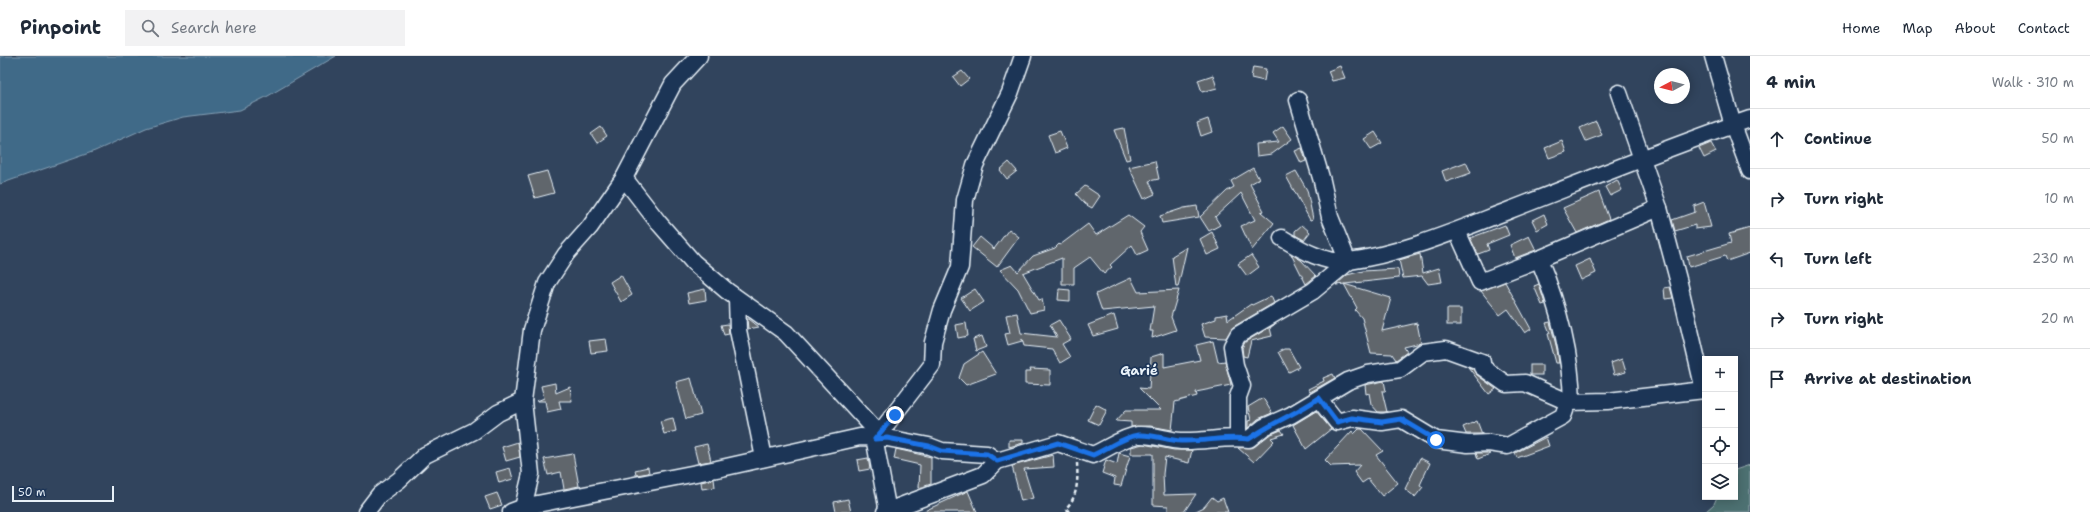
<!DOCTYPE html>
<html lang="en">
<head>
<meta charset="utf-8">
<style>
	:root { --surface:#fff; --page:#f2f2f3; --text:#1f2937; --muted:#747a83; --line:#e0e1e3 }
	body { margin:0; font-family:"Shantell Sans",sans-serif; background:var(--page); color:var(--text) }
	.controls { position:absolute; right:12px; bottom:12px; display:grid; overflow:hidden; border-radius:0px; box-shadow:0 2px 10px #0003 }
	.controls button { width:36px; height:36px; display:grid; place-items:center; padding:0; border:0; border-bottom:1px solid var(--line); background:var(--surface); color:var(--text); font:20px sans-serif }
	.compass { position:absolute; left:1654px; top:12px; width:36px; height:36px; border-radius:50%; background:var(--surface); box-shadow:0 2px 10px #0003; rotate:263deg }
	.scale { position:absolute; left:12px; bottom:10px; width:102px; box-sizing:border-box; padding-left:4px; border:2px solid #e8f1f8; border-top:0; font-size:11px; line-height:14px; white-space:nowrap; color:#e8f1f8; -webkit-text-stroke:3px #1d3557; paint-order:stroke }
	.stop { position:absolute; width:12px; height:12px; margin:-9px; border:3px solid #1a73e8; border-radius:50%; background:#fff }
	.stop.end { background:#1a73e8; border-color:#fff; box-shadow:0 1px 4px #0008 }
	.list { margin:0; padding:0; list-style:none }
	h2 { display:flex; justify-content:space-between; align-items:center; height:52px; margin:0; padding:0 16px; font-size:17px }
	h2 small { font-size:13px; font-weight:400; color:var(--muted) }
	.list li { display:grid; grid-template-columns:26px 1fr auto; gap:12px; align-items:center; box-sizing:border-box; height:60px; padding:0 16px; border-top:1px solid var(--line) }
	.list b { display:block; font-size:15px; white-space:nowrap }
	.list em { font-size:13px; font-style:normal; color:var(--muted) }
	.icon { flex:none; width:22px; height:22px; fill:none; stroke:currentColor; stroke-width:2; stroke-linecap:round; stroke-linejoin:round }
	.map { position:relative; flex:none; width:1750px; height:456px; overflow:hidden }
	header { display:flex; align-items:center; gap:24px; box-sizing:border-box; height:56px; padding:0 20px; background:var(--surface); border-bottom:1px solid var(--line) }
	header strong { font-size:19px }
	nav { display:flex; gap:22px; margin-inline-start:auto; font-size:14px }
	.search { width:280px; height:36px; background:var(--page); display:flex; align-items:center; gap:10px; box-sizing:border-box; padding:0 14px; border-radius:0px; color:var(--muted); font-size:15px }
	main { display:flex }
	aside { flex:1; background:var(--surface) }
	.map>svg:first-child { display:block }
</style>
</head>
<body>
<header>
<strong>Pinpoint</strong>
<div class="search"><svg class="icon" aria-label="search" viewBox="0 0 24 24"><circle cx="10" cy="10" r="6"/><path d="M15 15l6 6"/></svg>Search here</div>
<nav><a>Home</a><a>Map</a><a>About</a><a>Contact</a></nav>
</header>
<main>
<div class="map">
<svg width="1750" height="456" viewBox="0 0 1750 456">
	<rect width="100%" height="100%" fill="#31445d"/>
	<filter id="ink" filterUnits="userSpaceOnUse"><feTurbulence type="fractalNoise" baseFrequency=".025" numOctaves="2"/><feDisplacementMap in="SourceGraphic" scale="8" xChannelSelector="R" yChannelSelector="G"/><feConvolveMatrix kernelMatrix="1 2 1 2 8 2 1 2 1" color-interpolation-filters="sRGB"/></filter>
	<g filter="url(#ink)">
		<!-- green -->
		<path fill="#4e7172" stroke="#9bb1b5" d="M1750 409V456H1705L1714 448 1717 441H1735V414Z"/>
		<!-- water -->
		<path fill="#416a88" stroke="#84a0b5" d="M0 0H336L268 40 240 54 183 61 146 72 95 95 0 128Z"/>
		<!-- building -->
		<g fill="#60666c" stroke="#e8f1f8">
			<path d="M1340 10 1345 22 1332 25 1328 15Z"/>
			<path d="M1253 11 1266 13 1264 25 1251 22Z"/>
			<path d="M962 15 969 23 960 30 953 21Z"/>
			<path d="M1213 19 1217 32 1202 36 1198 24Z"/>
			<path d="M1208 63 1212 76 1201 80 1197 67Z"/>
			<path d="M1596 65 1602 79 1586 85 1580 72Z"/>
			<path d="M1283 70 1292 83 1272 98 1257 100 1256 88 1279 86 1273 77Z"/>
			<path d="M601 71 607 80 597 87 591 78Z"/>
			<path d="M1124 72 1130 103 1126 104 1114 74Z"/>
			<path d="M1060 75 1067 92 1055 97 1048 79Z"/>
			<path d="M1375 76 1382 87 1371 93 1364 83Z"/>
			<path d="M1562 85 1566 96 1549 102 1545 92Z"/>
			<path d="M1711 87 1716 96 1704 102 1699 92Z"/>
			<path d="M1302 92 1306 105 1301 107 1295 95Z"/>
			<path d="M1155 105 1159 123 1149 125 1155 138 1144 143 1129 111Z"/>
			<path d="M1009 106 1017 115 1007 123 1000 114Z"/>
			<path d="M1466 106 1471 117 1446 126 1442 115Z"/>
			<path d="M1253 112 1259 123 1250 128 1264 155 1261 156 1274 167 1252 194 1241 170 1255 164 1241 137 1215 161 1220 169 1209 175 1200 161 1227 135 1234 131 1231 125Z"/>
			<path d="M547 115 554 137 535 142 528 120Z"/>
			<path d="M1296 115 1307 134 1313 163 1310 164 1286 120Z"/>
			<path d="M1617 124 1622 134 1610 140 1605 131Z"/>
			<path d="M1085 130 1100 140 1092 152 1085 148 1076 138Z"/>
			<path d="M1599 136 1609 163 1577 177 1563 152Z"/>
			<path d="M1704 146 1711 171 1695 173V169L1675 175 1672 164 1695 156 1694 150Z"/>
			<path d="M1197 150 1199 161 1162 167 1160 160 1184 152Z"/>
			<path d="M1544 158 1548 168 1537 174 1532 164Z"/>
			<path d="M1128 159 1144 171 1140 176 1148 194 1137 199 1132 189 1110 209 1112 211 1104 218 1090 201 1074 212V228H1062V202L1023 217 1039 244 1042 243 1044 254 1030 257 1018 233 1000 214 1012 209 1018 216 1033 200 1055 192 1059 188 1060 189 1088 168 1096 179Z"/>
			<path d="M1302 169 1310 176 1304 184 1295 179V175Z"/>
			<path d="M1505 169 1509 179 1487 188 1489 194 1478 198 1470 182Z"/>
			<path d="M1750 172V197L1727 205 1725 200 1689 211 1687 200 1731 187 1729 178Z"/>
			<path d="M1009 173 1019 181 997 211 972 191 980 181 994 193Z"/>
			<path d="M1212 176 1220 193 1207 199 1200 183Z"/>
			<path d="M1529 180 1536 194 1515 202 1510 189Z"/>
			<path d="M1187 191 1178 231H1176L1172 200Z"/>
			<path d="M1291 198 1301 204 1316 220 1306 228Z"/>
			<path d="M1420 198 1423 217 1439 212 1442 226 1428 228 1422 220 1403 222 1399 204Z"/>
			<path d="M1251 199 1259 211 1247 220 1238 208Z"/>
			<path d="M1590 203 1596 217 1581 224 1575 210Z"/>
			<path d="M1398 213 1399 222 1336 229 1347 219 1363 215Z"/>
			<path d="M621 219 632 239 621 246 610 226Z"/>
			<path d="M1131 222 1138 236 1179 234 1171 261 1176 274 1152 282 1153 275H1150L1154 250 1102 255 1096 238Z"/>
			<path d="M1505 226 1531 273 1525 277 1508 253 1500 259 1481 235Z"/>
			<path d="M1344 228 1391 242 1382 275 1417 267 1421 287 1404 291 1407 296 1396 304 1392 298 1371 297 1362 262 1355 254 1357 252Z"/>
			<path d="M1539 228 1545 248 1542 249 1534 230Z"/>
			<path d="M1670 231 1673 242 1665 243 1664 232Z"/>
			<path d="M705 233 706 244 689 247 687 237Z"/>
			<path d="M975 233 984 246 970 255 961 242Z"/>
			<path d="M1059 233 1070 234V245L1058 244Z"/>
			<path d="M1271 240 1274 247 1233 271 1226 282 1205 281 1201 268 1216 263V260L1227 258 1228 264 1251 248 1252 249Z"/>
			<rect x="1447" y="253" width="14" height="16"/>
			<path d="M1017 257 1021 277 1057 281 1050 269 1059 264 1071 283 1062 288 1070 301 1060 307 1052 293 1024 290 1022 283V285L1008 289 1005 278 1010 277 1006 259Z"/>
			<path d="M1114 259 1118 273 1093 280 1088 269Z"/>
			<path d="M747 263H749L759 271 748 273Z"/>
			<path d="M1550 266 1557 293 1559 307H1556L1548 278 1550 277 1546 267Z"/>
			<path d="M966 267 968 280 958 282 956 269Z"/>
			<path d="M728 268 729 278 724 279 721 269Z"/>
			<path d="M1275 268 1270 272 1272 280 1251 285 1247 301 1243 300 1242 292 1245 286Z"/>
			<path d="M982 280 986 291 976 295 973 283Z"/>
			<path d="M606 283 608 295 591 297 589 285Z"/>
			<path d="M1213 285 1218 306 1225 305 1231 329 1196 336 1197 340 1175 346 1172 374 1150 370 1131 371V366L1116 365 1126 354H1161L1139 332 1149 333 1151 301 1164 297V311L1200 304 1196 289Z"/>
			<path d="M1284 293H1289L1299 311 1289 316 1278 296Z"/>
			<path d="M982 296 996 318 966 329 959 322 964 308Z"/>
			<path d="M1622 303 1626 316 1614 319 1611 307Z"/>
			<rect x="1530" y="309" width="12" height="10"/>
			<path d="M1468 311 1473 313 1477 319 1496 333 1489 338Z"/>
			<path d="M1030 313 1050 314V329L1025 328V316H1031Z"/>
			<path d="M1333 318 1335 322 1310 336 1308 333 1324 325 1323 322Z"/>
			<path d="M691 322 701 359 686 363 676 326Z"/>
			<path d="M1384 325 1386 335H1382L1387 356H1378L1371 348 1369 337 1366 338 1365 329Z"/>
			<path d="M555 327 556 337 570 331 572 345H559L561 353 547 356 545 345H537L544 342 541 330Z"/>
			<path d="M1263 342 1272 357 1258 363 1248 372V365L1251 364 1248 351Z"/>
			<path d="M1096 348 1107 354 1099 369 1088 364Z"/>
			<path d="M1316 355 1331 373 1306 393 1293 369Z"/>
			<path d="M673 362 676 375 664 378 660 365Z"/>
			<path d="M1477 365 1482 378H1466L1463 371Z"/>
			<path d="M1359 373H1362L1383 395 1376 399 1398 427 1382 440 1368 423 1362 427 1354 416 1360 409 1331 410 1325 404 1352 375 1354 378Z"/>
			<path d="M1281 374 1284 378 1271 382 1274 385 1254 406 1238 392 1254 391 1269 379Z"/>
			<path d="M1546 381 1549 390 1517 402 1515 397Z"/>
			<path d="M1009 384H1023V387L1009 391Z"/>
			<path d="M518 386 520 401 506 405 502 391Z"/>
			<path d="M707 388 711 405 698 407 694 391Z"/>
			<path d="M1143 388 1174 394H1192L1189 407 1165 401 1163 418 1164 439 1196 438 1184 456H1168V450L1153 449V398H1131V391Z"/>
			<path d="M896 393 931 401V428L919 432 920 409 894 403Z"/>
			<path d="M1119 397 1130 400 1121 430 1114 429 1115 422 1102 417 1106 404 1117 408Z"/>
			<path d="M1476 397H1488L1490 398 1478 403Z"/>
			<path d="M573 398 579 430 564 433 561 416 548 419 544 403Z"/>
			<path d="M1053 399 1054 411 1024 413 1033 442 1021 445 1012 410Z"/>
			<path d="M868 402 870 413 859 415 857 404Z"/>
			<path d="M1420 402 1430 407 1420 429 1423 431 1415 441 1405 433Z"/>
			<path d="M648 411 649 417 636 419 635 414Z"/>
			<path d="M510 412 513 423 499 427 496 416Z"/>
			<path d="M714 423 715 431 702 433 701 426Z"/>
			<path d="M968 435 977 456H922L961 438Z"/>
			<path d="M497 437 502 449 490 453 485 441Z"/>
			<path d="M1212 441 1217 445 1223 442 1228 456H1194L1204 451Z"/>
			<path d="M848 443 851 456H836L834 446Z"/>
		</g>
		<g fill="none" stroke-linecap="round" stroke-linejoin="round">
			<defs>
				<g id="minor">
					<path d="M1713 0 1733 69 1750 115"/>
					<path d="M624 122 658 166 693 206 727 235 786 277 872 370 888 456"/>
					<path d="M1457 175 1480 226 1539 203 1659 152"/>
					<path d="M1282 182C1300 193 1327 209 1349 205 1402 198 1460 173 1510 154 1590 123 1669 91 1750 63"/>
					<path d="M1539 203C1558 249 1571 297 1572 346"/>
					<path d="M737 243 738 274 764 402"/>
					<path d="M1319 343 1337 366 1352 362 1382 366 1401 363 1436 384 1468 388 1489 387 1508 390 1563 360 1568 346"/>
					<path d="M1238 381V341L1242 330 1235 309 1232 290 1238 279 1313 235 1348 206 1330 161 1322 125 1298 44"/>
					<path d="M875 383 932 309 933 286 942 254 960 211 965 144 975 109 1010 37 1023 0"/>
					<path d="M366 456 379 439 399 424 425 399 474 375 498 357 523 345 532 274 547 227 566 198 590 171 624 122 673 28 699 0"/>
					<path d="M511 456 527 450 717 413 860 381 887 382 929 390 942 395 987 398 997 405"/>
					<path d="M522 456 531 418 523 345"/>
					<path d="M885 456 983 419 997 405 1058 387 1093 399C1107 393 1123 381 1138 379 1153 378 1166 384 1181 385 1204 386 1226 380 1249 383L1264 371 1291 359 1348 325 1368 318 1400 313 1423 296 1446 293 1482 306V311L1506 328 1525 327 1568 346 1608 345 1704 334 1679 227 1659 152 1619 37"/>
				</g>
			</defs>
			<!-- minor casing -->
			<use href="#minor" stroke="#e8f1f8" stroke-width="19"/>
			<!-- path -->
			<path stroke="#e8f1f8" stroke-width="2.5" stroke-dasharray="4 3" stroke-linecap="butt" d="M1069 456 1066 452C1078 441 1078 423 1077 407"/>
			<!-- minor -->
			<use href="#minor" stroke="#1d3557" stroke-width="16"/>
		</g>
	</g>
	<g fill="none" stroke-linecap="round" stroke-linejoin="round" filter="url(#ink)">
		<!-- route -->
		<path stroke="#1a73e8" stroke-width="5" d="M895 359 875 383 887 382 929 390 942 395 987 398 997 405 1058 387 1093 399C1107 393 1123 381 1138 379 1153 378 1166 384 1181 385 1204 386 1226 380 1249 383 1271 367 1296 358 1319 342L1337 366 1352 362 1382 366 1401 363 1436 384"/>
	</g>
	<g text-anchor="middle" stroke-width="3.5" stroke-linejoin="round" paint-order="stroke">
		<!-- quarter labels -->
		<g font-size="13" font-weight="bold" fill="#e8f1f8" stroke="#1d3557">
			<text x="1139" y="319">Garié</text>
		</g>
	</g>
</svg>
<div class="controls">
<button>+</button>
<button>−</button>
<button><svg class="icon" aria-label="locate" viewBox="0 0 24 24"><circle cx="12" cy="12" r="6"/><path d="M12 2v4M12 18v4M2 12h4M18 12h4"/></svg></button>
<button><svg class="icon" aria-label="layers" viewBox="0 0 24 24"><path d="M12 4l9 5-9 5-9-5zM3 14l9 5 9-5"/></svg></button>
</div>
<svg class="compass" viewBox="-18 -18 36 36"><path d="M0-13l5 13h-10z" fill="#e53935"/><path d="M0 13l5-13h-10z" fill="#747a83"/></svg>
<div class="scale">50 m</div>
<div class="stop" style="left:1436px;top:384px"></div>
<div class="stop end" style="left:895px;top:359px"></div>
</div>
<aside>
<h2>4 min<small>Walk · 310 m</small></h2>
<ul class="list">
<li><svg class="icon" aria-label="ahead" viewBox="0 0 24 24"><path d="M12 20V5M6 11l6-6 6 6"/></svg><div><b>Continue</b></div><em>50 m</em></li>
<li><svg class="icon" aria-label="right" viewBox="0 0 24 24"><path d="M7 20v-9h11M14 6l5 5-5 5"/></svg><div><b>Turn right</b></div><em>10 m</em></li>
<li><svg class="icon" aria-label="left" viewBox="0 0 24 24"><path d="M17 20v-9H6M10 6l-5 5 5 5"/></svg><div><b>Turn left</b></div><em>230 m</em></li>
<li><svg class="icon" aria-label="right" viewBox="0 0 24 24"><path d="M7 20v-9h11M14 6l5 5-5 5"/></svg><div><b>Turn right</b></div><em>20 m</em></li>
<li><svg class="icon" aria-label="arrive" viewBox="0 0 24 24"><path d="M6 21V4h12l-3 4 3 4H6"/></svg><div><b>Arrive at destination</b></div></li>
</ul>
</aside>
</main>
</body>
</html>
